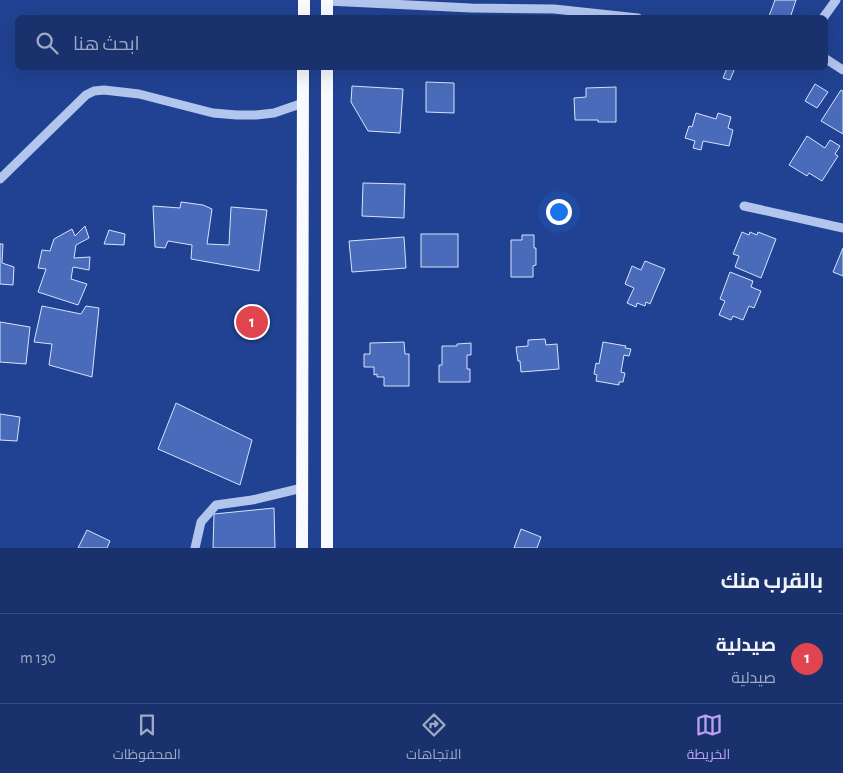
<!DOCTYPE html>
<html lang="ar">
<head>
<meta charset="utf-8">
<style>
	:root { --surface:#19326e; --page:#223a73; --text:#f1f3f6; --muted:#9faac2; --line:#374d81; --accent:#bca0f2 }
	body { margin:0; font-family:"Alegreya Sans",Cairo,sans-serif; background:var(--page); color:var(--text); direction:rtl }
	.you { position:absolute; left:558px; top:211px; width:18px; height:18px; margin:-12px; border:4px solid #fff; border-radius:50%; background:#1a73e8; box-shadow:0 0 0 8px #1a73e833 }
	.badge { display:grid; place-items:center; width:32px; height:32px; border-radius:50%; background:var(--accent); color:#fff; font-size:16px; font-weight:700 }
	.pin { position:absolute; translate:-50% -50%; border:2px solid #fff; box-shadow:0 1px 5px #0006 }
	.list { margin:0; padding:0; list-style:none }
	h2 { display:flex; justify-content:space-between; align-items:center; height:65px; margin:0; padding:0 20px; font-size:21px }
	h2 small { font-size:16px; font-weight:400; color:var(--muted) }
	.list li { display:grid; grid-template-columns:32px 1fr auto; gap:15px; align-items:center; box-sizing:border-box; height:90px; padding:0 20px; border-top:1px solid var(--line) }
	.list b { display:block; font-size:19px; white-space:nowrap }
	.list p { margin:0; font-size:16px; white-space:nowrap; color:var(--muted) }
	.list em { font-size:16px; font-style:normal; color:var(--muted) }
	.icon { flex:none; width:28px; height:28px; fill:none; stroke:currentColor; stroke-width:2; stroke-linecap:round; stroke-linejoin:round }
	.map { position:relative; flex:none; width:843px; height:548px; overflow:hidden; direction:ltr }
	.search { position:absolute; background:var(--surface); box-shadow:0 5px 20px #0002; left:15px; right:15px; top:15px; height:55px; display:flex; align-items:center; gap:12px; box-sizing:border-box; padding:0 18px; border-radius:8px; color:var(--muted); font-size:19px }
	.sheet { height:155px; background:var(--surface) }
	nav { display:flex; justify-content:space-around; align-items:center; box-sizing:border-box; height:70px; border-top:1px solid var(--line); background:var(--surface); font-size:14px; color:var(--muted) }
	nav a { display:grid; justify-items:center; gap:2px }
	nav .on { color:var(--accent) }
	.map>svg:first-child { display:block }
</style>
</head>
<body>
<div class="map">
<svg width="843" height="548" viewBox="0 0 843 548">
	<rect width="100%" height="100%" fill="#214292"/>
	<!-- building -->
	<g fill="#496bb9" stroke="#d8e3fa">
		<path d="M775 0H796L790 18H773L769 16Z"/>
		<path d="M727 68H735L730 80 723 78Z"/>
		<path d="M426 82 454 83V113L426 112Z"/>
		<path d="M815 84 828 92 817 108 805 101Z"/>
		<path d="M352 86 403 89 400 133 368 131 351 102Z"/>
		<path d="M616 87V122H598V120H575L574 98 586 97V88Z"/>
		<path d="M841 90 843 91V134L821 121Z"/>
		<path d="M696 113 716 119 718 113 731 117 728 128 733 130 729 146 703 141 701 150 693 148 695 141 685 138 689 126 692 127Z"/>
		<path d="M807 136 825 148 830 140 840 146 835 154 838 156 822 181 809 173 807 176 789 165Z"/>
		<path d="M363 183 405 184 404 218 362 216Z"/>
		<path d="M181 202 203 205 212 209 207 244 229 245 231 207 267 210 259 271 191 259 192 245 168 241 165 248 155 247 153 206 180 208Z"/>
		<path d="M85 226 89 238 76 245 74 258 90 257 89 270 73 267 71 279 87 284 78 305 38 292 46 269 38 268 42 250 50 251 54 239 72 229 75 236Z"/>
		<path d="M109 230 125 234 124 245 104 244Z"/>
		<path d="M742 232 749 235 750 232 757 235 758 232 776 239 761 278 735 267 739 256 733 254Z"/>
		<rect x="421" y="234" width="37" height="33"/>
		<path d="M522 235H534V248H536V265L533 266V277H511V240H522Z"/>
		<path d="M404 237 406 268 352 272 349 241Z"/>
		<path d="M0 244H3L2 263 14 267 13 285 0 284Z"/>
		<path d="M843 248V276L833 272Z"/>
		<path d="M645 261 665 269 650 304 646 302 645 306 637 303 636 307 627 303 634 288 625 284 632 266 641 270Z"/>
		<path d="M730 272 753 281 751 287 761 291 754 308 749 306 743 320 733 316 731 320 719 315 725 301 720 299Z"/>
		<path d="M42 306 81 314 86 306 99 308 92 377 49 365 52 344 34 342Z"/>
		<path d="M0 322 30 327 26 364 0 362Z"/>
		<path d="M545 339 546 345 557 344 559 369 521 372 520 361H518L516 347 528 346V340Z"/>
		<path d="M404 342 405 354H409V386H384V377H377V374L374 375V367H364V354H370V343Z"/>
		<path d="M603 342 626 346 625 348 631 349 629 356 624 355 621 372 625 373 623 382H619V385L596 381 597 375 594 374 596 363 599 364Z"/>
		<path d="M471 343V355H467V369H470V382H439V365H442V346H457V344Z"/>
		<path d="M176 403 252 440 240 485 158 449Z"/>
		<path d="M0 414 20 417 17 441 0 440Z"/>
		<path d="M274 508 275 548H213L214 514Z"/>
		<path d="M521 529 541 537 537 548H514Z"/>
		<path d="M87 530 110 541 107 548H78Z"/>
	</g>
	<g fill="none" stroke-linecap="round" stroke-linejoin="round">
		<!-- minor -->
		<g stroke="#b2c5ed" stroke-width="9">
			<path d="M327 1 471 8 554 9 638 18"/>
			<path d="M823 18 836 0"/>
			<path d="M826 59 843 70"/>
			<path d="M0 179 86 95 94 91 104 90 139 94 213 113 237 115H256L274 113 303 103"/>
			<path d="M744 206 843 228"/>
			<path d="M195 548 201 522 216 505 252 500 302 488"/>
		</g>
		<!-- major -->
		<g stroke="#f9faff" stroke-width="12">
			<path d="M304 18V0"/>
			<path d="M327 18V0"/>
			<path d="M302 548 303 68"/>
			<path d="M327 548V68"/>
		</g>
	</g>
</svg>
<div class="you"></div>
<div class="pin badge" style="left:252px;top:322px;background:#e0444e">1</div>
<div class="search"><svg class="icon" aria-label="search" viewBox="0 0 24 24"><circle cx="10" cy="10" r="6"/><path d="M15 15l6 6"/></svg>ابحث هنا</div>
</div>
<section class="sheet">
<h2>بالقرب منك<small></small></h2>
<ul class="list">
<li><span class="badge" style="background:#e0444e">1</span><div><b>صيدلية</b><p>صيدلية</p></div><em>130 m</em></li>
</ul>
</section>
<nav>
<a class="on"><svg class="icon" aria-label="map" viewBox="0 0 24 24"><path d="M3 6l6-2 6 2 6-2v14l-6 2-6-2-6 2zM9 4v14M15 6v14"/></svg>الخريطة</a>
<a><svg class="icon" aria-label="directions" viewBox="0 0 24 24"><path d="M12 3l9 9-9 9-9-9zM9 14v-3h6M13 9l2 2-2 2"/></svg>الاتجاهات</a>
<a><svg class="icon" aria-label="saved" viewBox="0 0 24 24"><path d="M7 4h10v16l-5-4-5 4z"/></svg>المحفوظات</a>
</nav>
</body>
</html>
